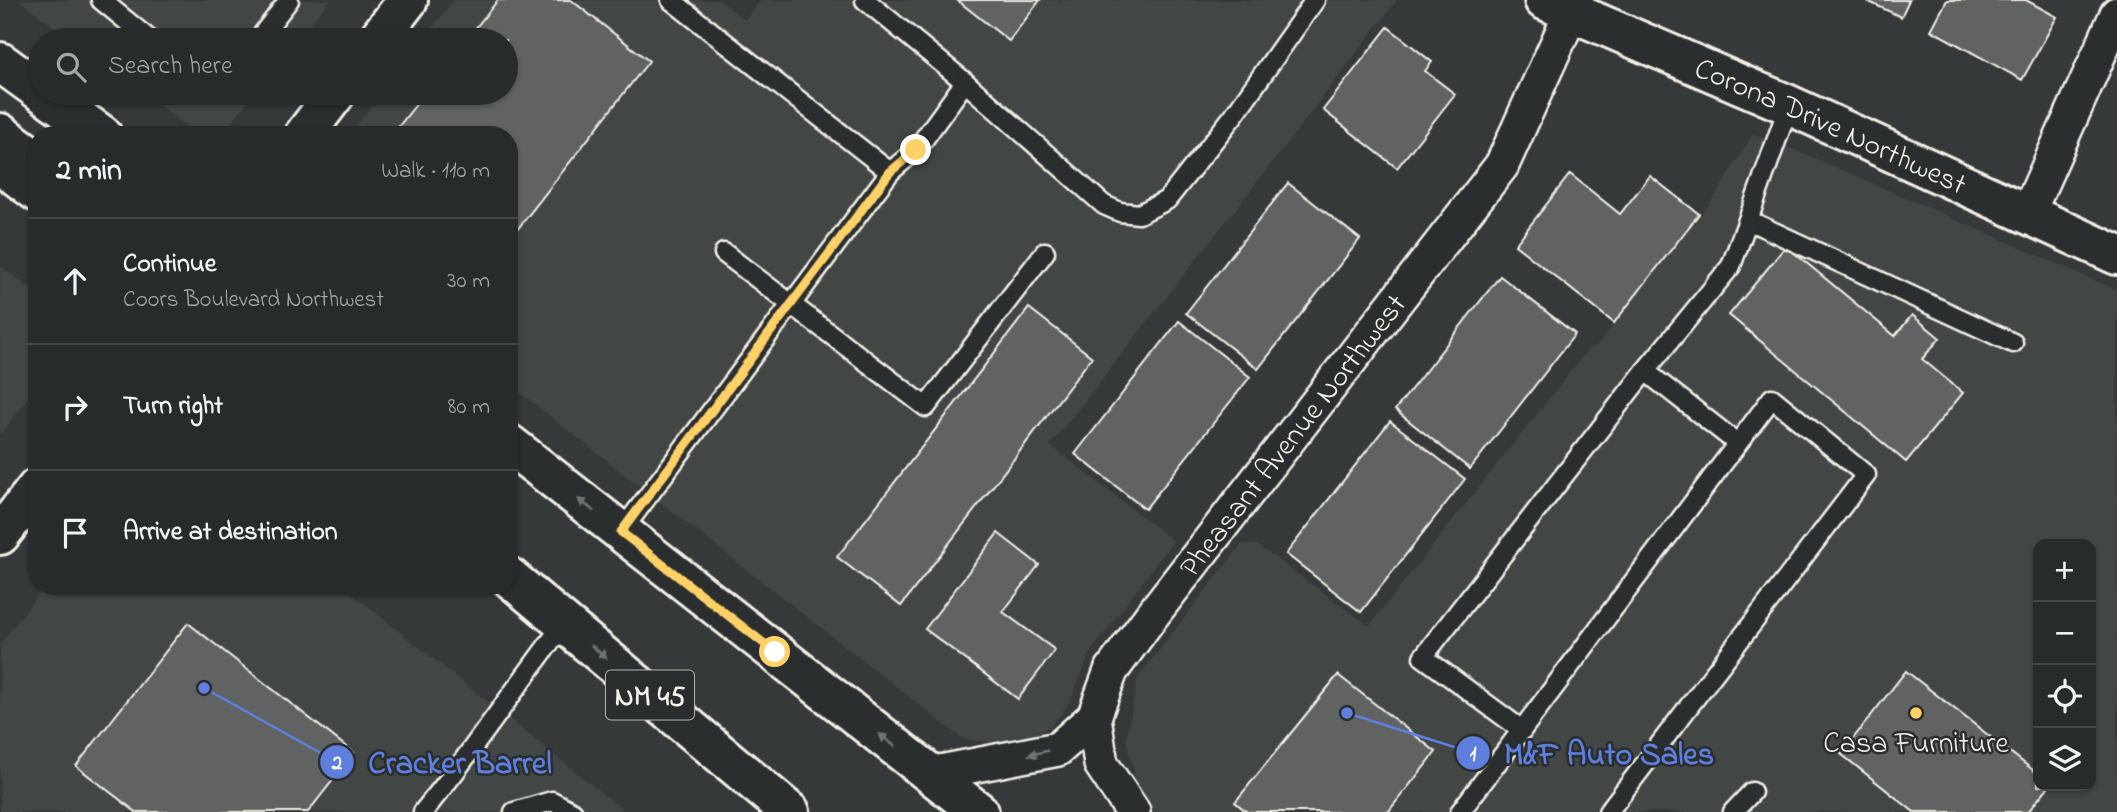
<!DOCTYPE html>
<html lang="en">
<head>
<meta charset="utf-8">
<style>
	:root { --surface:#282b2b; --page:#343737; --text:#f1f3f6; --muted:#a5a7a9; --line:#444747 }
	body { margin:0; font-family:"Indie Flower",sans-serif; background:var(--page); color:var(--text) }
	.controls { position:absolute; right:21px; bottom:21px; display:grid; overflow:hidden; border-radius:14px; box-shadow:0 2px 5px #0004 }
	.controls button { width:63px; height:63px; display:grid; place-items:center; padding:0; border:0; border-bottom:2px solid var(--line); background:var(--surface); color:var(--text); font:35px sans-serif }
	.stop { position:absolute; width:21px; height:21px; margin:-16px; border:5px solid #ffd166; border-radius:50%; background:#fff }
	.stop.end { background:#ffd166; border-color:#fff; box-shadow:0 2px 7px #0008 }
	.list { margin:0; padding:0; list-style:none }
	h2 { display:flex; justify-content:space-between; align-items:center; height:91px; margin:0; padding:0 28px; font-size:30px }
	h2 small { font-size:23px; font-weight:400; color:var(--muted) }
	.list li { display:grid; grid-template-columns:46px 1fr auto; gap:21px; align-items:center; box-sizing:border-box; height:126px; padding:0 28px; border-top:2px solid var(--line) }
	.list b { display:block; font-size:26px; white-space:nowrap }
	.list p { margin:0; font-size:23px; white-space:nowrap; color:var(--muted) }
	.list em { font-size:23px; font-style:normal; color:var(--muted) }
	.icon { flex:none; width:38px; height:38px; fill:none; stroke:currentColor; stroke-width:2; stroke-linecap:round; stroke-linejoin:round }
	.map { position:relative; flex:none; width:2117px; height:812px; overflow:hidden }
	.search { position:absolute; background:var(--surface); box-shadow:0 2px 5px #0004; left:28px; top:28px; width:490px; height:77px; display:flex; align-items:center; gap:18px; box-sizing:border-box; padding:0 24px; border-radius:38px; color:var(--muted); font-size:26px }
	.panel { position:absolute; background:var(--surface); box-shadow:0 2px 5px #0004; left:28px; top:126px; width:490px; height:469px; border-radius:28px }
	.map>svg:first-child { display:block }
</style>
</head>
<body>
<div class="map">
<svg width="2117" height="812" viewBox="0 0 2117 812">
	<rect width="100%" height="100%" fill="#363939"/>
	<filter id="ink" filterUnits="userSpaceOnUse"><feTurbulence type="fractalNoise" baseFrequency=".0143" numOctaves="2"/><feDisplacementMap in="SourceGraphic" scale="14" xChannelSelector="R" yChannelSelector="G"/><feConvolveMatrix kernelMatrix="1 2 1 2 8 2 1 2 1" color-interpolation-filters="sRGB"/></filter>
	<g filter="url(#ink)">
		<!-- built -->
		<g fill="#434645" fill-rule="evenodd">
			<path d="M19 0H330L297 40H72Z"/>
			<path d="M454 0H719L745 20 761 0H1397L1276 158 1050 445 1173 541 1090 653 1070 702 1052 725 1016 745 963 739 509 384V135H349L382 93H506V40H423Z"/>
			<path d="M142 93H255L221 135H198Z"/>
			<path d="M1753 134 1812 157 2117 290V812H1154L1137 785 1126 739 1138 677 1242 544 1257 545 1369 626 1591 346 1595 348 1717 194ZM2038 544H2091V786H2038Z"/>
			<path d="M0 266 37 294V386L0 435Z"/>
			<path d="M45 586H342L626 812H0V644Z"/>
		</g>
		<!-- building -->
		<g fill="#616362" stroke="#f4f1e8" stroke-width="2">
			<path d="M498 0H571L649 61 509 240V135H392L425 93H506V40H466Z"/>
			<path d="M957 0H1040L1009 41Z"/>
			<path d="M1865 0H1909L1901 17Z"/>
			<path d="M1947 0H2026L2057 17 2022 80 1931 30Z"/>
			<path d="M1388 27 1432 62 1425 71 1455 94 1397 168 1323 110Z"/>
			<path d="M1570 174 1620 214 1650 176 1699 214 1614 323 1515 245Z"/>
			<path d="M1288 183 1360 239 1258 369 1186 313Z"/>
			<path d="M1786 246 1895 336 1912 315 1940 338 1922 359 1963 393 1906 462 1729 315Z"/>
			<path d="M1500 276 1575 334 1470 469 1395 410Z"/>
			<path d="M1029 308 1092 357 901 606 837 557Z"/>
			<path d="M1179 321 1250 377 1145 509 1075 454Z"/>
			<path d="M1390 421 1465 479 1361 612 1286 554Z"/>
			<path d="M998 533 1039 565 1003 612 1055 650 1018 699 925 629Z"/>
			<path d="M188 623 354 753 308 812H136L76 766Z"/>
			<path d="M1906 671 2038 774V786H2049L2028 812H1914L1841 754Z"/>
			<path d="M1338 675 1436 752 1388 812H1247L1235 802Z"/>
		</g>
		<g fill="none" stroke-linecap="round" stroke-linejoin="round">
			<defs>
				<g id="lane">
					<path d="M101 0 150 40"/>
					<path d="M865 0 965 82"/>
					<path d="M258 40 289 0"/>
					<path d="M1789 105 1748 220 2013 343"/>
					<path d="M890 172 916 150 965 82 1104 205 1120 212 1139 214 1167 200 1234 115 1315 0"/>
					<path d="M724 253 926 407 1045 252"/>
					<path d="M1645 371 1737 443"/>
					<path d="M621 532 890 172 671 0"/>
					<path d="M1522 730 1423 657 1645 371 1731 266 1748 220"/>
					<path d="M423 812 454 773 564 623"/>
					<path d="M514 812 552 801 573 812"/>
					<path d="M1460 812 1772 398 1866 475 1608 812"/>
					<path d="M1733 812 1752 792"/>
				</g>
				<g id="street">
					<path d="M2027 215 2117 14"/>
					<path d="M1094 717 1101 764 1133 812"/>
					<path id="s1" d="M930 774 1058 749 1094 717 1111 671 1149 619 1502 165 1577 0"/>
				</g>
				<g id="secondary">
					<path id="s2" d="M1544 0 1789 105 2117 255"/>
					<path d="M377 40 408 0"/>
					<path d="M304 135 336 93"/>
					<path d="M0 535 37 488"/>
				</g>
				<g id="primary">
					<path d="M0 62 40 91"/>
					<path d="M43 93 102 135"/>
					<path d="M0 133 37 160"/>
					<path d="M0 164 37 192"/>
					<path d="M509 444 979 812"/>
					<path d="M509 577 790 812"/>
				</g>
			</defs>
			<!-- lane casing -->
			<use href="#lane" stroke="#f4f1e8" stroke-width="23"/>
			<!-- street casing -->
			<use href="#street" stroke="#f4f1e8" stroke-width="38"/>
			<!-- secondary casing -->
			<use href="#secondary" stroke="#f4f1e8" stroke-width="44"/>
			<!-- primary casing -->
			<use href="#primary" stroke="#f4f1e8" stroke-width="44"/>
			<!-- lane -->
			<use href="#lane" stroke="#2a2d2e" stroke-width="18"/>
			<!-- street -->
			<use href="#street" stroke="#2a2d2e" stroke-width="33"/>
			<!-- secondary -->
			<use href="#secondary" stroke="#2a2d2e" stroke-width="38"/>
			<!-- primary -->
			<use href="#primary" stroke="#2a2d2e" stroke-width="38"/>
		</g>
		<!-- one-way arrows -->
		<defs><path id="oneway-solid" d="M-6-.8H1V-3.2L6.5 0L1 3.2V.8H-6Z" transform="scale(1.75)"/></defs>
		<g fill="#71726f">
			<use href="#oneway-solid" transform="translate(586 505) rotate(-142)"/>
			<use href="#oneway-solid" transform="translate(599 652) rotate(40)"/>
			<use href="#oneway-solid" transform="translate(887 740) rotate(-142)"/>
			<use href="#oneway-solid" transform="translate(1038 753) rotate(167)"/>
		</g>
	</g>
	<g fill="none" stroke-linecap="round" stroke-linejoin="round" filter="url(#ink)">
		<!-- route -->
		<path stroke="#ffd166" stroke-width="9" d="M775 652 621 532 890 172 916 150"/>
	</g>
	<!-- markers -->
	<circle fill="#ffd166" stroke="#2a2d2e" stroke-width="2.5" cx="1916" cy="713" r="7"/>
	<g text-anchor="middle" stroke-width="5" stroke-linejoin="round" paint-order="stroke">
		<!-- shield labels -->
		<rect fill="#2a2d2e" stroke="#b7b6b0" stroke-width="2" x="606" y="670.5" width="88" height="49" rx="5"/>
		<g font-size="28" font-weight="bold" fill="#f4f1e8">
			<text x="650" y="705">NM 45</text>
		</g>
		<!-- street labels -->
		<g font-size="30" fill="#f4f1e8" stroke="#2a2d2e">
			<text dy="10" stroke="none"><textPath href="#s2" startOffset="313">Corona Drive Northwest</textPath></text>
			<text dy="10" stroke="none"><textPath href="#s1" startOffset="525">Pheasant Avenue Northwest</textPath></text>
		</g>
		<!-- poi labels -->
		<g font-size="30" fill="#f4f1e8" stroke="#2a2d2e">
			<text x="1916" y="752">Casa Furniture</text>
		</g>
	</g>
	<!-- callouts -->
	<path fill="none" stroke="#5e7fdd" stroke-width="2.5" d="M1347 713L1473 753M204 688L337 762"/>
	<g fill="#5e7fdd" stroke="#2a2d2e" stroke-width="2.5">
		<circle cx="1347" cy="713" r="7"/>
		<circle cx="204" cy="688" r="7"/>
		<circle cx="1473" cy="753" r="18"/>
		<circle cx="337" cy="762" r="18"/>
	</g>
	<g font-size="21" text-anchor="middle" font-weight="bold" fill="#fff">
		<text x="1473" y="760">1</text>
		<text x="337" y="769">2</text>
	</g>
	<g font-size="32" text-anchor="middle" font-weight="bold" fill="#5e7fdd" stroke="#2a2d2e" stroke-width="5" stroke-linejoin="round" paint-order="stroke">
		<text x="1609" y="764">M&amp;F Auto Sales</text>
		<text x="460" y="773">Cracker Barrel</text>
	</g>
</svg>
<div class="controls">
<button>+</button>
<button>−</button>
<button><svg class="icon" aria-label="locate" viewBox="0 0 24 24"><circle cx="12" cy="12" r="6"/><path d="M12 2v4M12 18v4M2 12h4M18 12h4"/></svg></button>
<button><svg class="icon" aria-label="layers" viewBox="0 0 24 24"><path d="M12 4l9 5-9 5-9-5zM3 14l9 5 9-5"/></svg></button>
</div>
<div class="stop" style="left:775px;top:652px"></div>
<div class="stop end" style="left:916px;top:150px"></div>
<div class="search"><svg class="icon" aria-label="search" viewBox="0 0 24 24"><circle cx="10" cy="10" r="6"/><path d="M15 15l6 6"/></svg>Search here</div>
<section class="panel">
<h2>2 min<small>Walk · 110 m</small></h2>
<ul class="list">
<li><svg class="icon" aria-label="ahead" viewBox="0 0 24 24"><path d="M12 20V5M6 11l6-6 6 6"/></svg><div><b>Continue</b><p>Coors Boulevard Northwest</p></div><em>30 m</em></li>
<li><svg class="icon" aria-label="right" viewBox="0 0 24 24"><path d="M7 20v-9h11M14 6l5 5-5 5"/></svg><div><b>Turn right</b></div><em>80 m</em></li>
<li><svg class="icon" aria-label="arrive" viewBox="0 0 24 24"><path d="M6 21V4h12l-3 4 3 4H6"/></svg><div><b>Arrive at destination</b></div></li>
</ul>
</section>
</div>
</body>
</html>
